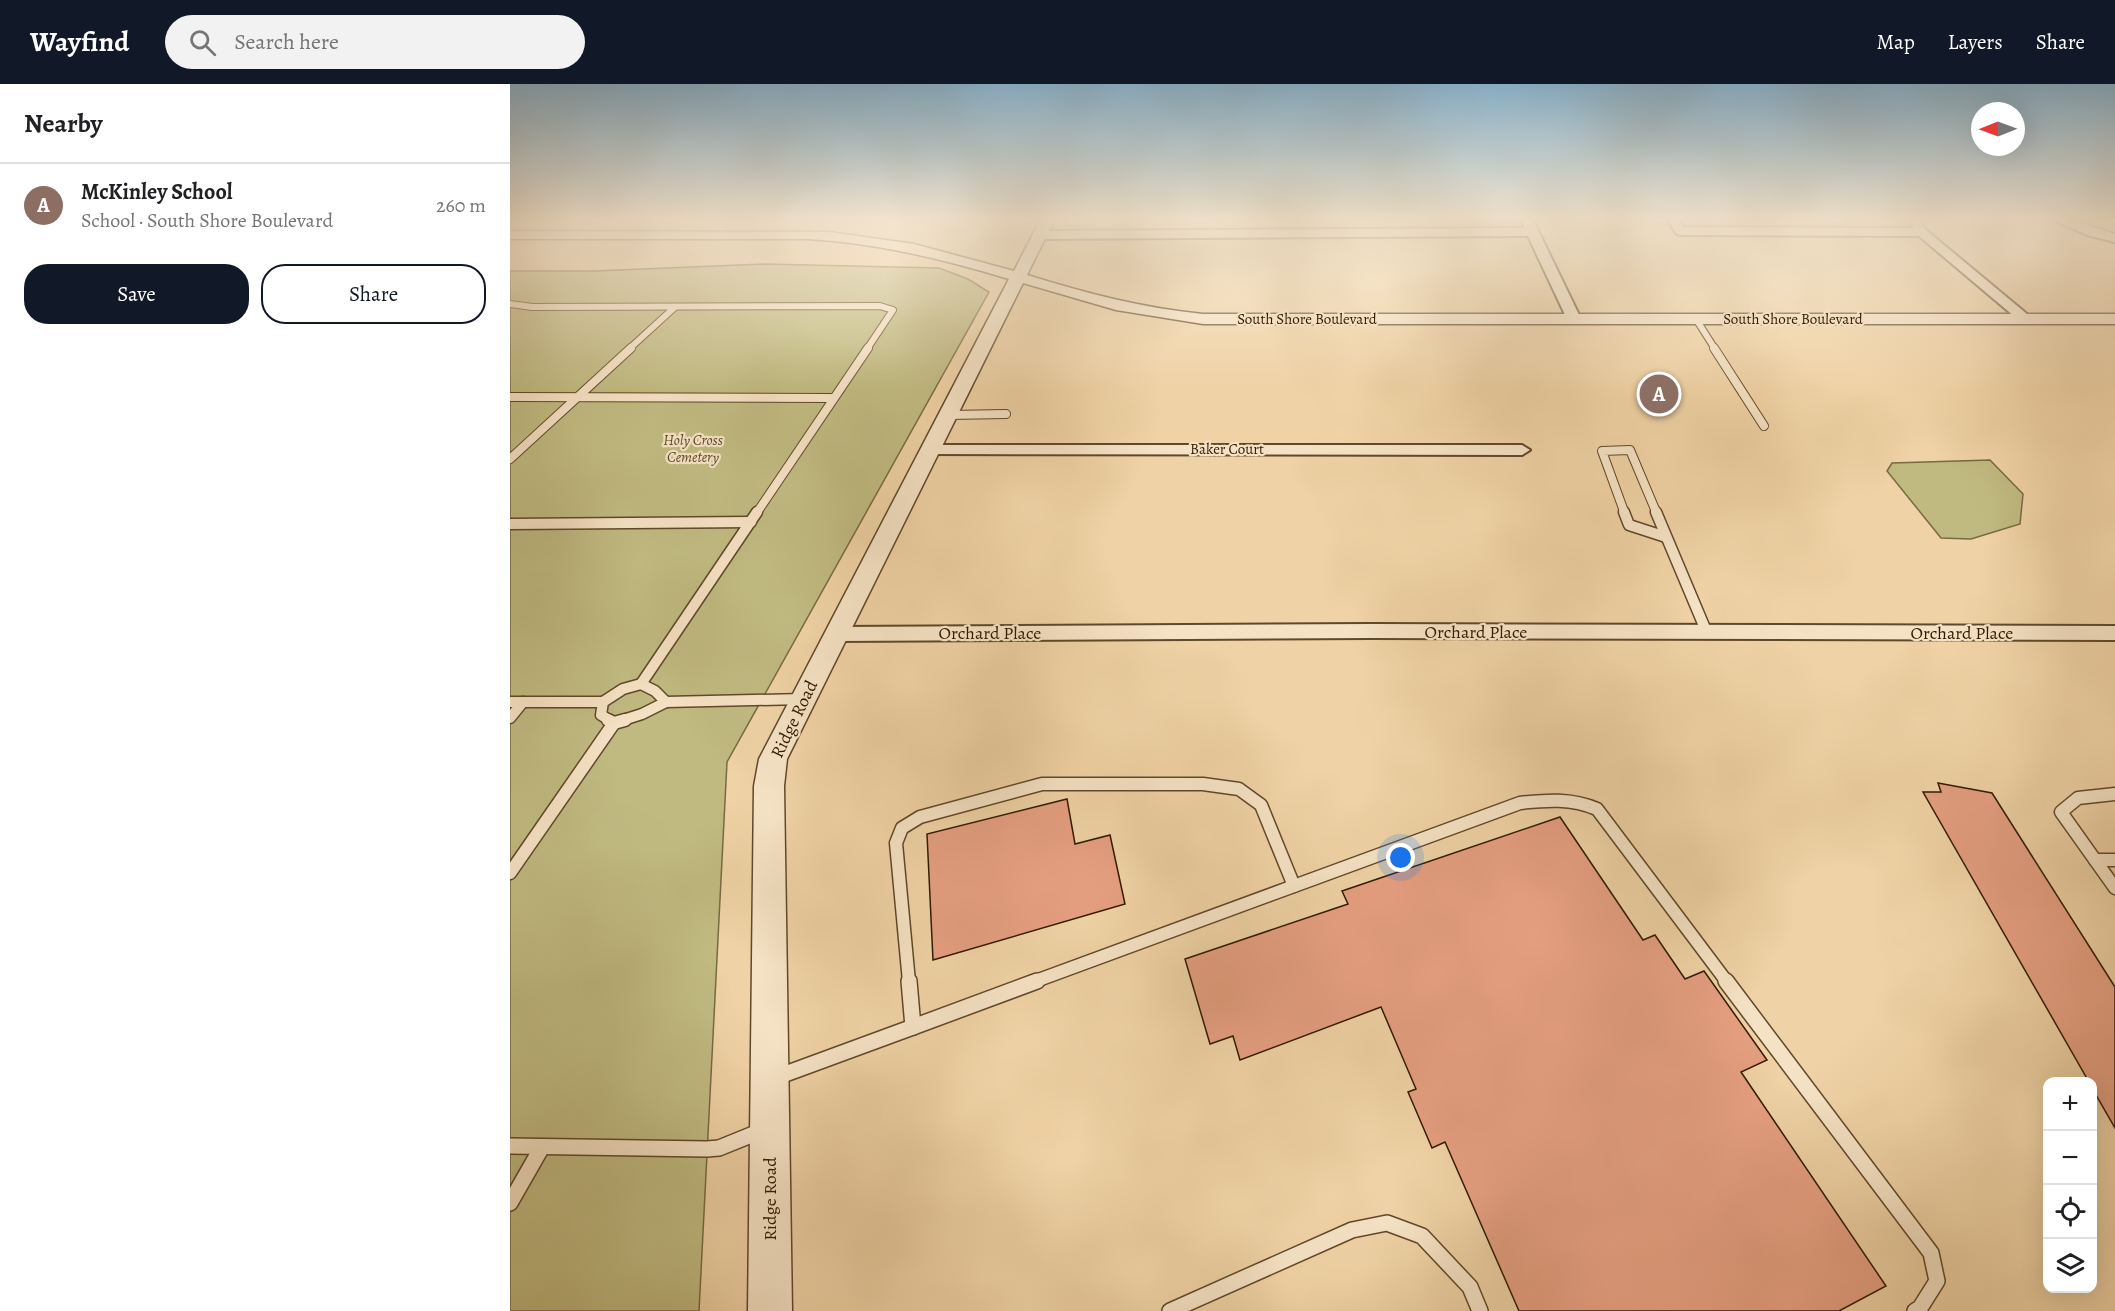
<!DOCTYPE html>
<html lang="en">
<head>
<meta charset="utf-8">
<style>
	:root { --surface:#fff; --page:#f2f2f2; --text:#202124; --muted:#757577; --line:#e0e0e0; --accent:#111827 }
	body { margin:0; font-family:Alegreya,serif; background:var(--page); color:var(--text) }
	.controls { position:absolute; right:18px; bottom:18px; display:grid; overflow:hidden; border-radius:12px; box-shadow:0 6px 24px #0002 }
	.controls button { width:54px; height:54px; display:grid; place-items:center; padding:0; border:0; border-bottom:2px solid var(--line); background:var(--surface); color:var(--text); font:30px sans-serif }
	.compass { position:absolute; left:1461px; top:18px; width:54px; height:54px; border-radius:50%; background:var(--surface); box-shadow:0 6px 24px #0002; rotate:269deg }
	.you { position:absolute; left:891px; top:774px; width:21px; height:21px; margin:-15px; border:4px solid #fff; border-radius:50%; background:#1a73e8; box-shadow:0 0 0 9px #1a73e833 }
	.badge { display:grid; place-items:center; width:39px; height:39px; border-radius:50%; background:var(--accent); color:#fff; font-size:20px; font-weight:700 }
	.pin { position:absolute; translate:-50% -50%; border:3px solid #fff; box-shadow:0 2px 6px #0006 }
	.list { margin:0; padding:0; list-style:none }
	h2 { display:flex; justify-content:space-between; align-items:center; height:78px; margin:0; padding:0 24px; font-size:26px }
	h2 small { font-size:20px; font-weight:400; color:var(--muted) }
	.list li { display:grid; grid-template-columns:39px 1fr auto; gap:18px; align-items:center; box-sizing:border-box; height:84px; padding:0 24px; border-top:2px solid var(--line) }
	.list b { display:block; font-size:22px; white-space:nowrap }
	.list p { margin:0; font-size:20px; white-space:nowrap; color:var(--muted) }
	.list em { font-size:20px; font-style:normal; color:var(--muted) }
	.actions { display:flex; gap:12px; padding:18px 24px }
	.actions a { flex:1; padding:14px 0; border:2px solid var(--accent); border-radius:24px; text-align:center; font-size:21px; color:var(--accent) }
	.actions .main { background:var(--accent); color:#fff }
	.icon { flex:none; width:33px; height:33px; fill:none; stroke:currentColor; stroke-width:2; stroke-linecap:round; stroke-linejoin:round }
	.map { position:relative; flex:none; width:1605px; height:1227px; overflow:hidden }
	header { display:flex; align-items:center; gap:36px; box-sizing:border-box; height:84px; padding:0 30px; background:var(--accent); color:#fff }
	header strong { font-size:28px }
	nav { display:flex; gap:33px; margin-inline-start:auto; font-size:21px }
	.search { width:420px; height:54px; background:var(--page); display:flex; align-items:center; gap:15px; box-sizing:border-box; padding:0 21px; border-radius:33px; color:var(--muted); font-size:22px }
	main { display:flex }
	aside { flex:1; background:var(--surface) }
	.map>svg:first-child { display:block }
</style>
</head>
<body>
<header>
<strong>Wayfind</strong>
<div class="search"><svg class="icon" aria-label="search" viewBox="0 0 24 24"><circle cx="10" cy="10" r="6"/><path d="M15 15l6 6"/></svg>Search here</div>
<nav><a>Map</a><a>Layers</a><a>Share</a></nav>
</header>
<main>
<aside>
<h2>Nearby<small></small></h2>
<ul class="list">
<li><span class="badge" style="background:#8d6e63">A</span><div><b>McKinley School</b><p>School · South Shore Boulevard</p></div><em>260 m</em></li>
</ul>
<div class="actions"><a class="main">Save</a><a>Share</a></div>
</aside>
<div class="map">
<svg width="1605" height="1227" viewBox="0 0 1605 1227">
	<rect width="100%" height="100%" fill="#efd2a5"/>
	<filter id="stains"><feTurbulence type="fractalNoise" baseFrequency=".00333" numOctaves="4"/><feColorMatrix values="0 0 0 0 .2 0 0 0 0 .09 0 0 0 0 .02 0 0 0 .5 -.17"/></filter>
	<radialGradient id="worn" r=".72"><stop offset=".6" stop-color="#630" stop-opacity="0"/><stop offset="1" stop-color="#630" stop-opacity=".3"/></radialGradient>
	<!-- green -->
	<g fill="#c0ba81" stroke="#786a41" stroke-width="1.5">
		<path d="M256 180 429 184 458 195 479 208 217 678 189 1227H0V187H84Z"/>
		<path d="M1480 376 1513 410 1510 440 1461 455 1431 454 1377 387 1382 379Z"/>
	</g>
	<!-- building -->
	<g fill="#e59f81" stroke="#311a01" stroke-width="1.5">
		<path d="M1428 699 1482 709 1605 903V1044L1582 1004V998H1579L1413 708H1431Z"/>
		<path d="M557 715 565 760 600 751 615 820 423 876 417 750Z"/>
		<path d="M1050 733 1133 856 1145 851 1175 895 1194 887 1257 976 1231 988 1376 1202 1329 1227H1009L935 1058 922 1064 898 1008 906 1005 871 923 730 976 723 952 700 960 675 875 838 820 832 807Z"/>
	</g>
	<g fill="none" stroke-linecap="round" stroke-linejoin="round">
		<defs>
			<g id="service-far4">
				<path d="M0 220 22 223 370 222 383 226 357 265"/>
				<path d="M1186 235 1205 265"/>
				<path d="M119 265 165 223"/>
			</g>
			<g id="service-far3">
				<path d="M1204 264 1254 342"/>
				<path d="M0 313 324 314"/>
				<path d="M439 331 496 330"/>
				<path d="M0 375 121 264"/>
				<path d="M246 430 358 264"/>
				<path d="M1115 430 1092 367 1120 366 1147 430"/>
			</g>
			<g id="service-far2">
				<path d="M1114 428 1119 441 1156 453"/>
				<path d="M1146 428 1197 549"/>
				<path d="M0 440 241 438"/>
				<path d="M131 600 247 428"/>
				<path d="M0 618H93"/>
				<path d="M156 618 293 615"/>
				<path d="M0 634 13 618"/>
				<path d="M101 637 91 631 93 618 113 605 131 600 145 607 156 618"/>
				<path d="M110 637 132 630 156 618"/>
			</g>
			<g id="service-far1">
				<path d="M98 636 104 639 115 636"/>
				<path d="M1605 710 1568 714 1551 728 1605 804"/>
				<path d="M1585 776H1605"/>
				<path d="M0 789 104 639"/>
				<path d="M784 802 1010 719C1037 716 1061 714 1087 725L1217 898"/>
				<path d="M399 898 386 759 392 744 410 733 532 700H693L729 705 751 721 784 802 523 898"/>
			</g>
			<g id="service">
				<path d="M399 897 403 943"/>
				<path d="M1216 897 1421 1169 1427 1197 1410 1224 1405 1227"/>
				<path d="M403 943 527 897"/>
				<path d="M267 993 403 943"/>
				<path d="M0 1062 197 1065 209 1064 251 1047"/>
				<path d="M0 1119 32 1063"/>
				<path d="M660 1227 842 1146 877 1139 912 1152 960 1203 970 1227"/>
			</g>
			<g id="minor">
				<path d="M1010 134H1022L1071 235 1069 238 1064 239 1057 235 1018 152 529 155 523 151 529 147 1015 144Z"/>
				<path d="M1156 134H1168L1174 143 1404 144 1399 137 1404 134 1409 135 1416 146 1523 235 1516 239 1511 238 1409 152 1171 151 1167 150Z"/>
				<path d="M1539 134H1555L1605 150V158L1577 151Z"/>
				<path d="M421 361H1012L1020 366 1012 371 415 370 413 366 415 362Z"/>
				<path d="M862 540 1605 542V556L862 554 327 557 320 555 316 550 320 545 327 543Z"/>
			</g>
			<path id="tertiary" d="M531 134H545L517 191C575 209 632 224 693 230H1605V240H693L606 226 513 199 277 675 274 702 282 1227H238L244 702 249 675 499 195C433 175 367 159 298 155H0V147L319 148 404 160 504 187Z"/>
		</defs>
		<!-- service-far4 casing -->
		<use href="#service-far4" stroke="#60482a" stroke-width="8"/>
		<!-- service-far3 casing -->
		<use href="#service-far3" stroke="#60482a" stroke-width="10"/>
		<!-- service-far2 casing -->
		<use href="#service-far2" stroke="#60482a" stroke-width="13"/>
		<!-- service-far1 casing -->
		<use href="#service-far1" stroke="#60482a" stroke-width="15"/>
		<!-- service casing -->
		<use href="#service" stroke="#60482a" stroke-width="18"/>
		<!-- minor casing -->
		<use href="#minor" stroke="#60482a" stroke-width="4"/>
		<!-- tertiary casing -->
		<use href="#tertiary" stroke="#60482a" stroke-width="3"/>
		<!-- service-far4 -->
		<use href="#service-far4" stroke="#f5e2c4" stroke-width="6"/>
		<!-- service-far3 -->
		<use href="#service-far3" stroke="#f5e2c4" stroke-width="8"/>
		<!-- service-far2 -->
		<use href="#service-far2" stroke="#f5e2c4" stroke-width="10"/>
		<!-- service-far1 -->
		<use href="#service-far1" stroke="#f5e2c4" stroke-width="12"/>
		<!-- service -->
		<use href="#service" stroke="#f5e2c4" stroke-width="15"/>
		<!-- minor -->
		<use href="#minor" fill="#f5e2c4" fill-rule="evenodd"/>
		<!-- tertiary -->
		<use href="#tertiary" fill="#f5e2c4" fill-rule="evenodd"/>
	</g>
	<!-- sky -->
	<linearGradient id="sky" x2="0" y2="1"><stop stop-color="#89b5d0"/><stop offset="0.44" stop-color="#f8ebd6"/><stop offset="1" stop-color="#f8ebd6" stop-opacity="0"/></linearGradient>
	<rect width="1605" height="306" fill="url(#sky)"/>
	<g text-anchor="middle" stroke-width="4.5" stroke-linejoin="round" paint-order="stroke">
		<!-- far-street labels -->
		<g font-size="15" fill="#311a01" stroke="#f5e2c4">
			<text x="797" y="240">South Shore Boulevard</text>
			<text x="1283" y="240">South Shore Boulevard</text>
			<text x="717" y="370">Baker Court</text>
		</g>
		<!-- far-park labels -->
		<g font-size="15" font-style="italic" fill="#5c4a27" stroke="#f5e2c4">
			<text x="183" y="361">Holy Cross<tspan x="183" dy="17">Cemetery</tspan></text>
		</g>
		<!-- street labels -->
		<g font-size="18" fill="#311a01" stroke="#f5e2c4">
			<text x="966" y="554">Orchard Place</text>
			<text x="480" y="555">Orchard Place</text>
			<text x="1452" y="555">Orchard Place</text>
			<text transform="translate(284 635) rotate(-64)" y="6">Ridge Road</text>
			<text transform="translate(260 1115) rotate(-90)" y="6">Ridge Road</text>
		</g>
	</g>
	<rect width="100%" height="100%" filter="url(#stains)"/>
	<rect width="100%" height="100%" fill="url(#worn)"/>
</svg>
<div class="controls">
<button>+</button>
<button>−</button>
<button><svg class="icon" aria-label="locate" viewBox="0 0 24 24"><circle cx="12" cy="12" r="6"/><path d="M12 2v4M12 18v4M2 12h4M18 12h4"/></svg></button>
<button><svg class="icon" aria-label="layers" viewBox="0 0 24 24"><path d="M12 4l9 5-9 5-9-5zM3 14l9 5 9-5"/></svg></button>
</div>
<svg class="compass" viewBox="-18 -18 36 36"><path d="M0-13l5 13h-10z" fill="#e53935"/><path d="M0 13l5-13h-10z" fill="#757577"/></svg>
<div class="you"></div>
<div class="pin badge" style="left:1149px;top:310px;background:#8d6e63">A</div>
</div>
</main>
</body>
</html>
